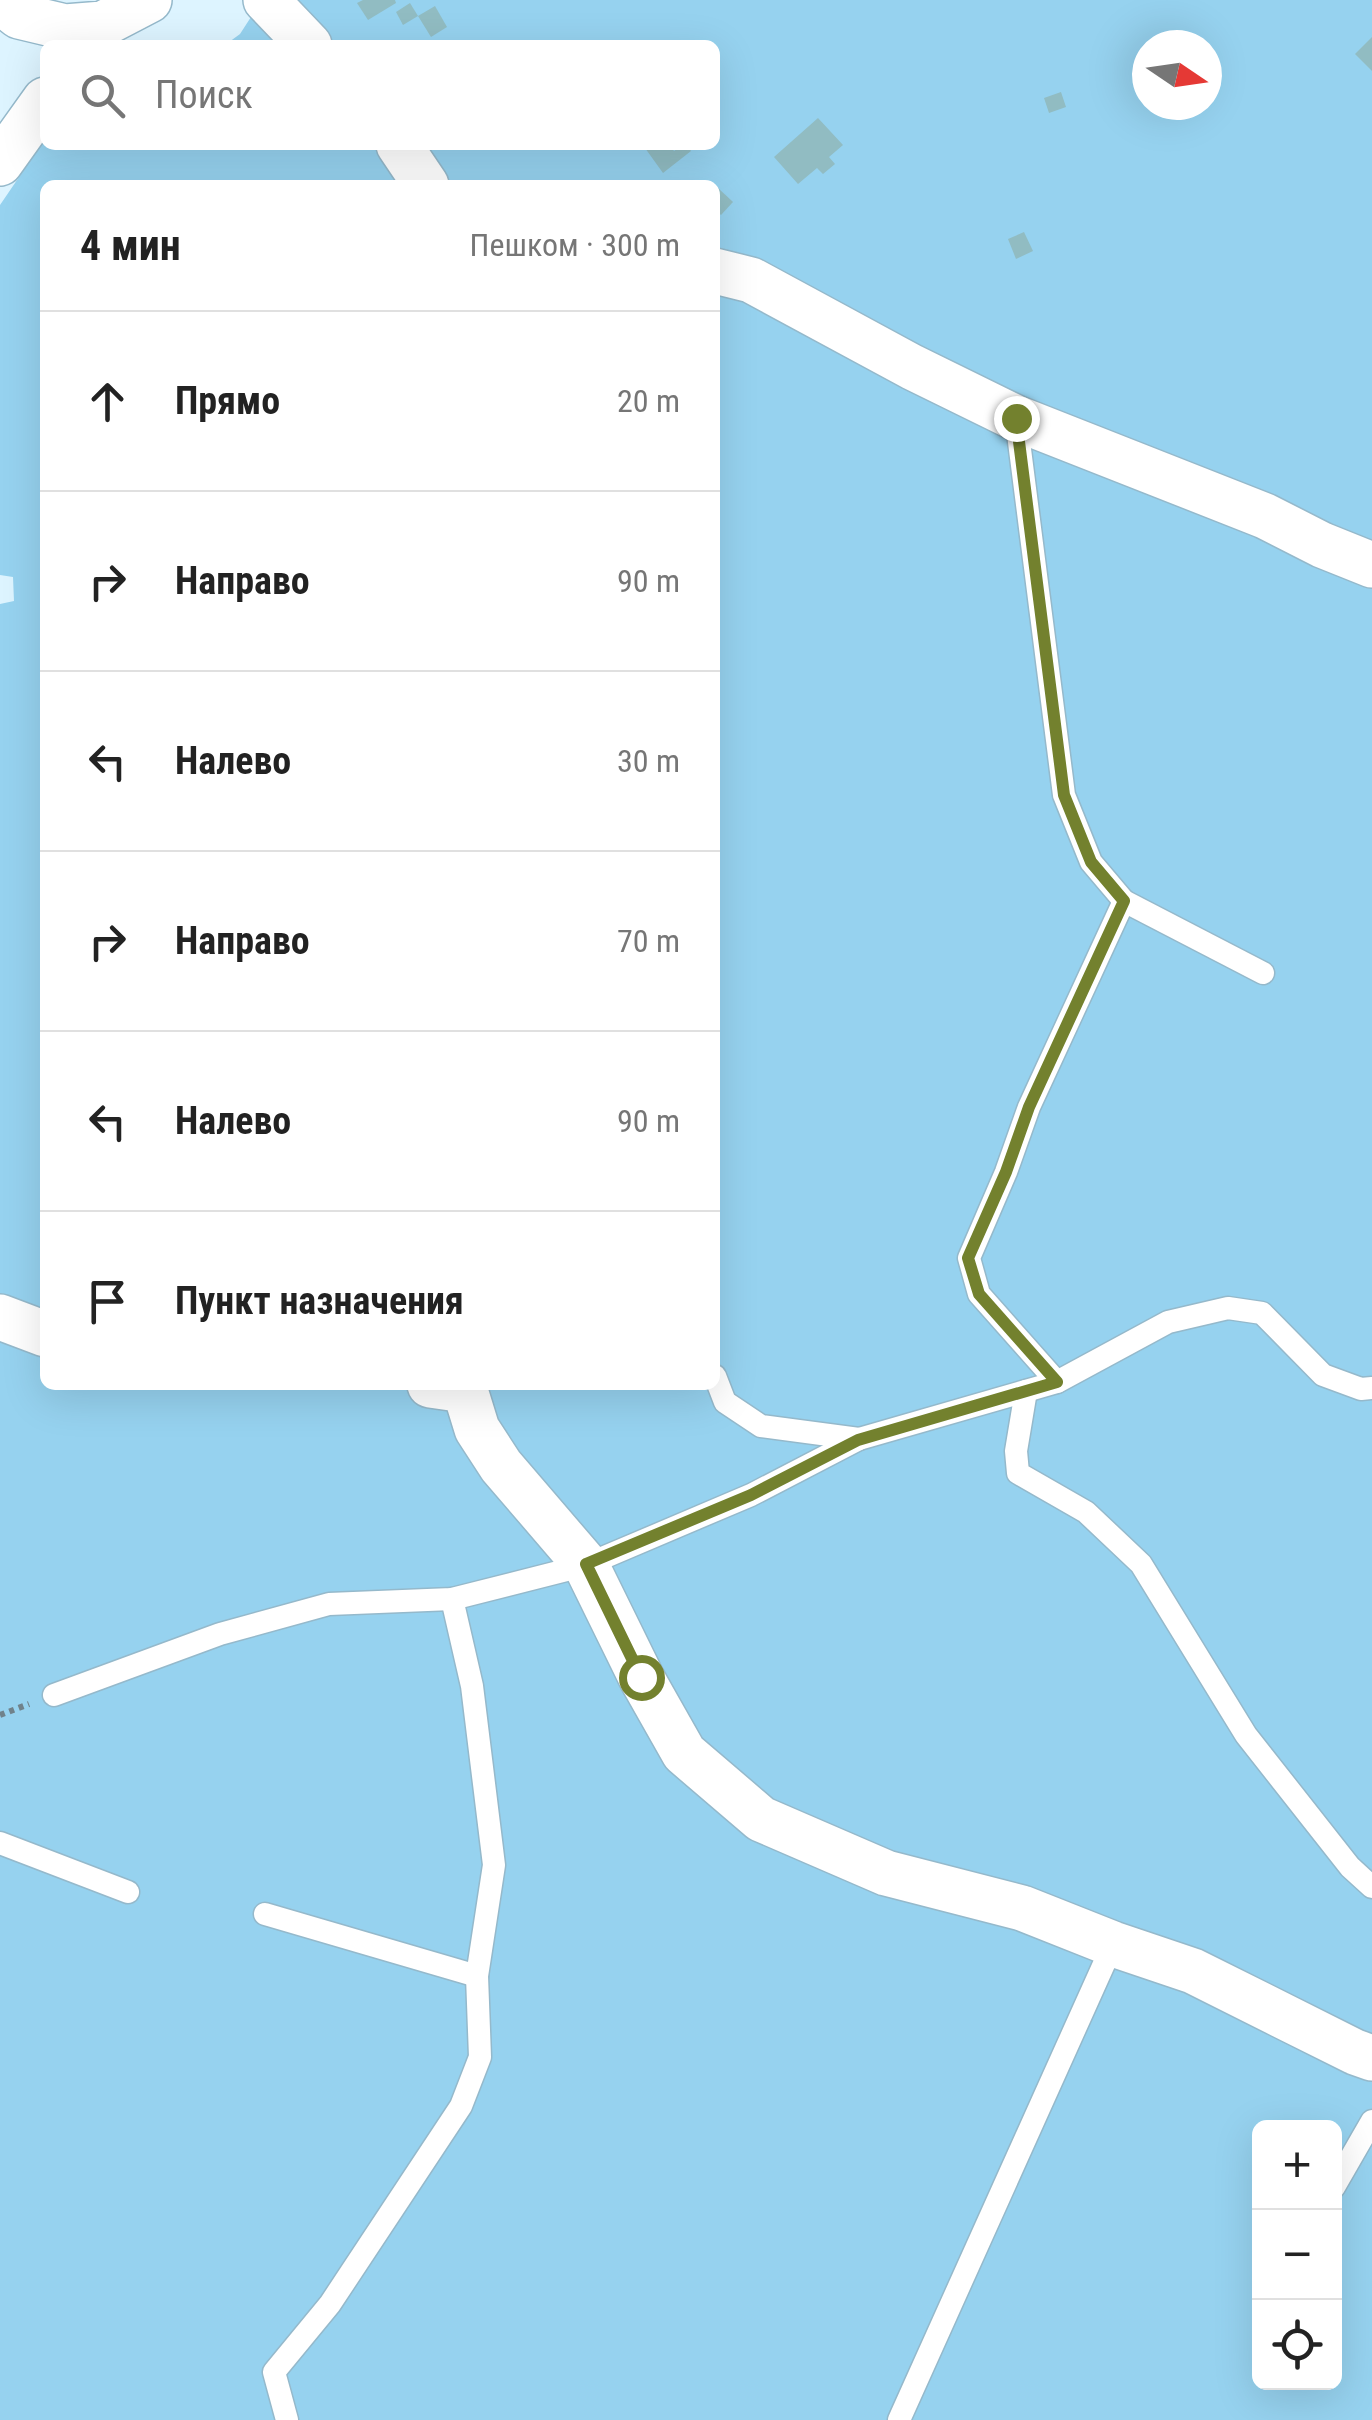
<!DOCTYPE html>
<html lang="ru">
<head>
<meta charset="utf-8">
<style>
	:root { --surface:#fff; --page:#f6f6f6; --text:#222; --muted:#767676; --line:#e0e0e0 }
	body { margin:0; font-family:"Roboto Condensed",sans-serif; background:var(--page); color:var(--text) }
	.controls { position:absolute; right:30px; bottom:30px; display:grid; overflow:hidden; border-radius:15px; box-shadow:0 10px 40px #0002 }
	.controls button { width:90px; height:90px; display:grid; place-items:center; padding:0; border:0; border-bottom:2px solid var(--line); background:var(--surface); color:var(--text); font:50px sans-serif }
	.compass { position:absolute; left:1132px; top:30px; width:90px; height:90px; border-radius:50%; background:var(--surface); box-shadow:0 10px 40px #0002; rotate:103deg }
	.stop { position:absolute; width:30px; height:30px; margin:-22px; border:8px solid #73812e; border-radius:50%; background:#fff }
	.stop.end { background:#73812e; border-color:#fff; box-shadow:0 2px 10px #0008 }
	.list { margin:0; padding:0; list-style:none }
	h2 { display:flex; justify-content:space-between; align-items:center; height:130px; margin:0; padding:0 40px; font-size:42px }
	h2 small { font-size:32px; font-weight:400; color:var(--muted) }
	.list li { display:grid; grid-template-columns:65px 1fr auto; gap:30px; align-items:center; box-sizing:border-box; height:180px; padding:0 40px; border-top:2px solid var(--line) }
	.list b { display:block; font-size:38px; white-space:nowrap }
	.list em { font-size:32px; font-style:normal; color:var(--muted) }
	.icon { flex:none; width:55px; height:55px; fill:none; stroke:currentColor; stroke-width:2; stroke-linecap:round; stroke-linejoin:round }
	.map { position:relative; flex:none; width:1372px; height:2420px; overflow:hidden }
	.search { position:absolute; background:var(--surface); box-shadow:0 10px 40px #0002; left:40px; top:40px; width:680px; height:110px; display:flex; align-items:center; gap:25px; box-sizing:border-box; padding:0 35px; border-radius:15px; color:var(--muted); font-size:38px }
	.panel { position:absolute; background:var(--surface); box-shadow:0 10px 40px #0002; left:40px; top:180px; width:680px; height:1210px; border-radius:15px }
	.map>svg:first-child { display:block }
</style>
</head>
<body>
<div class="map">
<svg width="1372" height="2420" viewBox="0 0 1372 2420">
	<rect width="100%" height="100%" fill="#ddf4ff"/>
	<!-- green -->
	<path fill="#96d2ef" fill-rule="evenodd" d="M262 0H1372V2420H0V604L14 601 13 577 0 575V205L45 139V145H715V45H225L240 34ZM1147 45H1207V105H1147ZM45 185H715V1385H45ZM1260 2128H1334V2382H1260Z"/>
	<!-- building -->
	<g fill="#91bcc2">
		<path d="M363 0H395L396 3 368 20 357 3Z"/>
		<path d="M410 3 418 16 403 25 396 12Z"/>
		<path d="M435 6 447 27 431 37 418 16Z"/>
		<path d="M1372 37V71L1355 54Z"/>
		<path d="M1061 92 1066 107 1049 113 1044 98Z"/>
		<path d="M818 118 843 145 829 157 835 164 823 174 817 168 798 184 774 157Z"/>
		<path d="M648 145H670L674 151 683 145H687L691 151 663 173 645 148Z"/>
		<path d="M717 187 733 202 721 215 715 210V190Z"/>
		<path d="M1024 232 1033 251 1016 259 1008 239Z"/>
	</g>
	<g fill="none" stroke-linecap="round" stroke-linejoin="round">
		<defs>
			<g id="lane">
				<path d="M1016 418 1064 795 1091 862 1124 901 1029 1107 1006 1172 969 1258 979 1294 1057 1382"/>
				<path d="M1124 901 1263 973"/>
				<path d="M715 1376 725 1402 761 1426 859 1439"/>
				<path d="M1026 1391 1016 1451 1018 1473 1086 1512 1141 1564 1246 1735 1350 1867 1372 1887"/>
				<path d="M54 1695 220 1634 329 1604 452 1599 586 1565 751 1495 859 1439 1057 1382 1168 1322 1228 1308 1262 1313 1323 1375 1361 1389 1372 1388"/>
				<path d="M0 1843 128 1892"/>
				<path d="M265 1914 477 1976"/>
				<path d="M1334 2187 1372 2121"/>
				<path d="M287 2420 274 2372 330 2304 461 2106 480 2057 477 1976 494 1865 472 1686 452 1599"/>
				<path d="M899 2420 1113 1944"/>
			</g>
			<g id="street">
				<path d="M266 0 309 45"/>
				<path d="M0 1 19 16 65 27 103 24 149 0"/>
				<path d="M399 145 426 185"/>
				<path d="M0 163 45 100"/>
				<path d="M715 271 751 280 912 367 1016 418 1265 516 1322 545 1372 565"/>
				<path d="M0 1317 45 1334"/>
				<path d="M430 1385 465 1390 477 1429 501 1466 586 1565 641 1677 684 1753 761 1819 886 1873 1022 1908 1113 1944 1193 1971 1355 2052 1372 2058"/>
			</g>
		</defs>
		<!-- lane casing -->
		<use href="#lane" stroke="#95b9cb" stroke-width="25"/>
		<!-- street casing -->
		<use href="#street" stroke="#95b9cb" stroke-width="48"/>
		<!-- path -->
		<path stroke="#70828b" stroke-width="6" stroke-dasharray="5 5" stroke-linecap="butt" d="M0 1715 29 1704"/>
		<!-- lane -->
		<use href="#lane" stroke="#fff" stroke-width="22"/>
		<!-- street -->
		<use href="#street" stroke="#fff" stroke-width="45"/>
	</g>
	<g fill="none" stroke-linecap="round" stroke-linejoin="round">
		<!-- route -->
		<path stroke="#73812e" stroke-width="12" d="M641 1677 586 1564 751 1495 858 1440 1057 1382 979 1294 968 1258 1006 1172 1029 1107 1124 901 1091 862 1064 795 1016 418"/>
	</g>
</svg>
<div class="controls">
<button>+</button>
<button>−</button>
<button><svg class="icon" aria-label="locate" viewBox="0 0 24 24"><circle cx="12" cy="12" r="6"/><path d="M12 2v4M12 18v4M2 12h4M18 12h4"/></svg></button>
</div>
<svg class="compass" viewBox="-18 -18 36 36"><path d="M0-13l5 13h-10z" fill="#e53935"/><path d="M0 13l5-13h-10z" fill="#767676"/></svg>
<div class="stop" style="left:641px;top:1677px"></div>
<div class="stop end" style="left:1016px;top:418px"></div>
<div class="search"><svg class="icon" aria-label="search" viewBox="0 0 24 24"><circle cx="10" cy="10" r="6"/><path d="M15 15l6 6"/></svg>Поиск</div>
<section class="panel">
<h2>4 мин<small>Пешком · 300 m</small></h2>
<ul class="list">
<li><svg class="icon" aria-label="ahead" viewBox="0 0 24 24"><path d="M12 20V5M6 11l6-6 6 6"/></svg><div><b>Прямо</b></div><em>20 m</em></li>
<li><svg class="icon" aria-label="right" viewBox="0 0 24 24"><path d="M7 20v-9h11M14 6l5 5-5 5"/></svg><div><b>Направо</b></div><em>90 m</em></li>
<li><svg class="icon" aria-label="left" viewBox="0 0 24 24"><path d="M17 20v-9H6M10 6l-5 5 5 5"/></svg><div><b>Налево</b></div><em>30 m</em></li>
<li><svg class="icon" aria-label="right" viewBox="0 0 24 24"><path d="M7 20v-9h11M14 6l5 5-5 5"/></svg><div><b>Направо</b></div><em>70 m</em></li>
<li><svg class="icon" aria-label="left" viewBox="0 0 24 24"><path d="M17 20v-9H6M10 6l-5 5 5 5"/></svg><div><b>Налево</b></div><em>90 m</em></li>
<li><svg class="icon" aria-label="arrive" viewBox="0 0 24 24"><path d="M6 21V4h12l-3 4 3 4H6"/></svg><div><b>Пункт назначения</b></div></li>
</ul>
</section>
</div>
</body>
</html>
